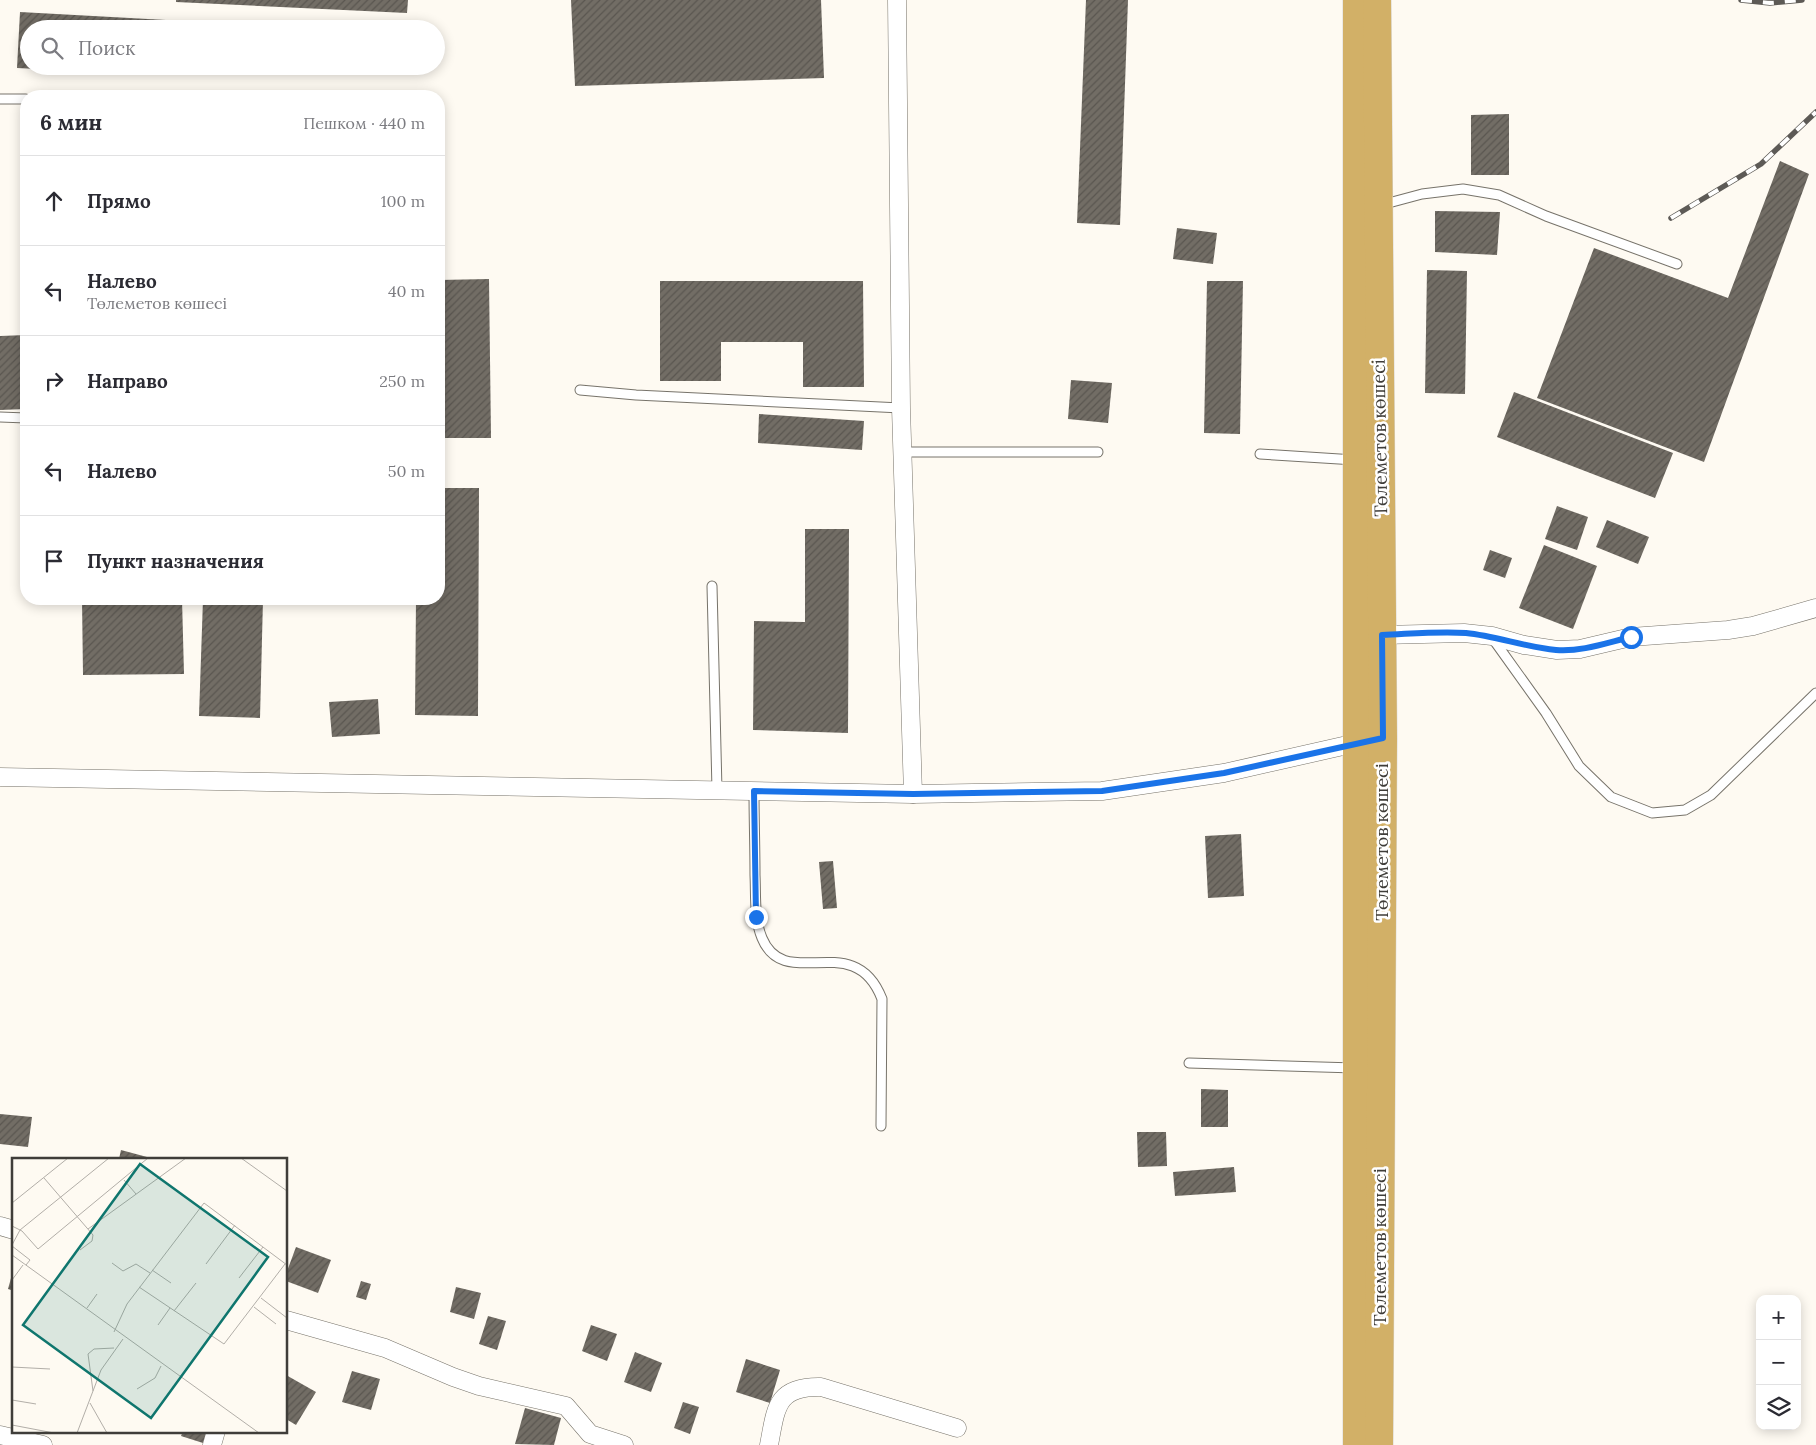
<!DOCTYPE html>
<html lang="ru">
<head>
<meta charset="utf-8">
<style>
	:root { --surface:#fff; --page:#f7f7f7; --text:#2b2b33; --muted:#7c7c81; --line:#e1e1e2 }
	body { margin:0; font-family:Lora,serif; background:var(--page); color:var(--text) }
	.controls { position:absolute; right:15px; bottom:15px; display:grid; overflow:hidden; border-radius:10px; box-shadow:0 2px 12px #0003 }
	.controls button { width:45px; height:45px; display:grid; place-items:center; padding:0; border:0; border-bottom:1px solid var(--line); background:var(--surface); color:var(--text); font:25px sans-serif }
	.stop { position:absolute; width:15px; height:15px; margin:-11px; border:4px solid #1a73e8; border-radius:50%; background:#fff }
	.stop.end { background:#1a73e8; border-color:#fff; box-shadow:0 1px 5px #0008 }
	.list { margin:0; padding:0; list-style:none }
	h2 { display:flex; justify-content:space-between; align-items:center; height:65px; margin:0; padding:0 20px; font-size:21px }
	h2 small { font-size:16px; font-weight:400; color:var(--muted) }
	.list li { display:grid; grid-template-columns:32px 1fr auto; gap:15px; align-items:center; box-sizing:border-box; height:90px; padding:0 20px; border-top:1px solid var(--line) }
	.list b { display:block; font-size:19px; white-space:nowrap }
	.list p { margin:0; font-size:16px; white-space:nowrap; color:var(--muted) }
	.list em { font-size:16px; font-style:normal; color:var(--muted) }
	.icon { flex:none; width:28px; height:28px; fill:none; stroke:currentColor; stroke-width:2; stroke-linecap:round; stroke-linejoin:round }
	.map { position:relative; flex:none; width:1816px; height:1445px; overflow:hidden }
	.search { position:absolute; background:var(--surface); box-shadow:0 2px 12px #0003; left:20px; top:20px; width:425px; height:55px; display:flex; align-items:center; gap:12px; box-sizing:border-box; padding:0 18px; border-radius:28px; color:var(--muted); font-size:19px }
	.panel { position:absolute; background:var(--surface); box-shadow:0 2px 12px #0003; left:20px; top:90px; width:425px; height:515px; border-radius:20px }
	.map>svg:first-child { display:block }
</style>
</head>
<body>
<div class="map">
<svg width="1816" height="1445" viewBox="0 0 1816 1445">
	<defs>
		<pattern id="building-hatch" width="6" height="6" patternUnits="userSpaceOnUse" patternTransform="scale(1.25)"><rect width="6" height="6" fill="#726d65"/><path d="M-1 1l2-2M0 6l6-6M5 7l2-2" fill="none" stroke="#5a5650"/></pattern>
	</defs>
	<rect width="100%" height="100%" fill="#fefaf2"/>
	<!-- building -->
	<g fill="url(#building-hatch)">
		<path d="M176 0H408L407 13 176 2Z"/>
		<path d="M571 0H821L824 78 575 86Z"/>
		<path d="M1086 0H1128L1120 225 1077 223Z"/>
		<path d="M20 12 166 20V29H29V66H164L163 75 17 68Z"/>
		<path d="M1509 114V175H1471V115Z"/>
		<path d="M1780 161 1809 174 1704 462 1537 398 1594 248 1728 298Z"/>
		<path d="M1435 211 1500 212 1497 255 1435 252Z"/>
		<path d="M1177 228 1217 233 1213 264 1173 259Z"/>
		<path d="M1427 270 1467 271 1465 394 1425 393Z"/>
		<path d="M489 279 491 438H439V280Z"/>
		<path d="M660 281H863L864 387H803V342H721V381H660Z"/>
		<path d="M1207 281H1243L1240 434 1204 433Z"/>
		<path d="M26 335V409L0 410V336Z"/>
		<path d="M1071 380 1112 383 1108 423 1068 419Z"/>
		<path d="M1514 392 1673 453 1655 498 1497 437Z"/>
		<path d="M759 414 864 421 862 450 758 443Z"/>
		<path d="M439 488H479L478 716 415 715 416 599H439Z"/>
		<path d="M1557 506 1588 517 1577 550 1545 539Z"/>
		<path d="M1607 520 1649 537 1638 564 1596 547Z"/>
		<path d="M805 529H849L848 733 753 730 754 621 805 622Z"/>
		<path d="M1544 545 1597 566 1573 629 1519 608Z"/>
		<path d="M1490 550 1512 558 1505 578 1483 570Z"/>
		<path d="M82 599H182L184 674 83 675Z"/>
		<path d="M203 599H263L260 718 199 716Z"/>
		<path d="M378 699 380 734 332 737 329 702Z"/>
		<path d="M1241 834 1244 896 1208 898 1205 836Z"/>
		<path d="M833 861 837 908 823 909 819 862Z"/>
		<path d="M1201 1089 1228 1090V1127H1201Z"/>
		<path d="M0 1114 32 1117 28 1147 0 1144Z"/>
		<path d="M1137 1132H1166L1167 1166 1138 1167Z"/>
		<path d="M121 1150 147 1157 146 1159H119Z"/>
		<path d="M1234 1167 1236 1192 1175 1196 1173 1172Z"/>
		<path d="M296 1247 331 1260 318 1293 286 1281V1274Z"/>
		<path d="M13 1271H14V1291L8 1289Z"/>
		<path d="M361 1281 371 1284 366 1300 356 1297Z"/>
		<path d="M456 1287 481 1293 474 1319 450 1312Z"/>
		<path d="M488 1316 506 1321 497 1350 479 1344Z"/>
		<path d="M591 1325 617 1334 607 1361 582 1351Z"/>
		<path d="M635 1352 662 1363 651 1392 624 1382Z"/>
		<path d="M746 1359 780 1370 770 1403 736 1392Z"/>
		<path d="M352 1371 380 1379 371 1410 342 1402Z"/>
		<path d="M286 1375 316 1392 296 1425 286 1419Z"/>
		<path d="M683 1402 699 1407 690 1434 674 1428Z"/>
		<path d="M525 1408 561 1418 554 1445 515 1444Z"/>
		<path d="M183 1431H207L203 1443 181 1436Z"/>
	</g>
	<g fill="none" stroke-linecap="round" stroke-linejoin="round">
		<defs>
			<g id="lane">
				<path d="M0 99H26"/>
				<path d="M1381 205 1422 194 1463 189 1499 195 1546 216 1677 264"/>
				<path d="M580 390 636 395 901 408"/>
				<path d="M0 417 26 418"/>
				<path d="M902 452H1098"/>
				<path d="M1260 454 1355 460"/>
				<path d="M712 586 717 790"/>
				<path d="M1493 639 1546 713 1579 766 1611 797 1652 813 1685 810 1711 795 1816 693"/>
				<path d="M754 791C754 819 755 847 755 875 756 896 754 919 762 938 785 994 854 927 882 999L881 1126"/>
				<path d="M1189 1063 1355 1068"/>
			</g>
			<g id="street">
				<path d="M897 0 901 408 913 794"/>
				<path d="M1382 635 1464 633 1492 636 1524 645 1557 650 1580 649 1631 637 1728 630 1753 626 1816 608"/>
				<path d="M0 777 913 794 1102 791 1224 773 1365 741"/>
				<path d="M0 1226 14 1230"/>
				<path d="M286 1320 385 1348 453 1377 479 1386 566 1406 590 1434 624 1445"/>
				<path d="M0 1435 43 1445"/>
				<path d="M212 1445 216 1431"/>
				<path d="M769 1445C776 1408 776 1386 821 1387L957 1428"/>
			</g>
			<g id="primary">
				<path d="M1357 0V1445"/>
				<path d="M1377 0 1383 738 1379 1445"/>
			</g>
		</defs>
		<!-- lane casing -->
		<use href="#lane" stroke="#77736a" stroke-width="11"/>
		<!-- street casing -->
		<use href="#street" stroke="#77736a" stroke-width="19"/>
		<!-- primary casing -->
		<use href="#primary" stroke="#d9d8d7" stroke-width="29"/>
		<!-- lane -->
		<use href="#lane" stroke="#fff" stroke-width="9"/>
		<!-- street -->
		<use href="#street" stroke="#fff" stroke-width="18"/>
		<!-- primary -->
		<use href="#primary" stroke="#d2b067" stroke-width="28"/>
		<defs>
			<g id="rail">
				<path d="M1741 0 1770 3 1802 0"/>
				<path d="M1671 218 1761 164 1816 112"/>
			</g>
		</defs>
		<!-- rail casing -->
		<use href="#rail" stroke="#5d5a56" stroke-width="5.5"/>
		<!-- rail -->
		<use href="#rail" stroke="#fff" stroke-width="4" stroke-dasharray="11" stroke-linecap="butt"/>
	</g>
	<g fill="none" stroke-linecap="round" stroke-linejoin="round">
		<!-- route -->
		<path stroke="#1a73e8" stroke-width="6" d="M756 917 754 791 913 794 1102 791 1224 773 1383 738 1382 635C1409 634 1438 631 1466 633 1496 636 1525 647 1556 650 1581 652 1606 643 1631 637"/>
	</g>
	<g text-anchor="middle" stroke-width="5" stroke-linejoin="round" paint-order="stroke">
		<!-- street labels -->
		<g font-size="18" fill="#3f3d39" stroke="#fff">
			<text transform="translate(1380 438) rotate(-91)" y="6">Төлеметов көшесі</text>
			<text transform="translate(1382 842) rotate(-90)" y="6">Төлеметов көшесі</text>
			<text transform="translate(1380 1247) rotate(-90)" y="6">Төлеметов көшесі</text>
		</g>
	</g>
	<!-- overview -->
	<g transform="translate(12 1158)">
		<rect width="275" height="275" fill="#fefaf2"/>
		<path fill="none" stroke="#b2aea8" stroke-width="1" d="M229 0 275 33M32 20 81 77 80 83 68 92M112 22 124 36M0 45 56 0M0 68 10 73 26 91 136 0M76 71 174 0M0 87 8 72 97 0M0 88 18 102 14 107M0 97 247 275M100 105 111 113 124 106 138 115M194 106 223 67M140 112 159 125M227 120 251 89M0 122 11 107M127 129 212 186 273 106M249 140 275 160M242 149 264 166M75 150 85 136M162 153 184 125M146 167 158 150M102 174 115 146 192 45 275 107M0 209 38 211M125 231 143 220 149 208M81 233 76 196 82 191 102 190M0 242 24 246M78 245 95 275M0 267 42 275M65 275 89 212 111 181"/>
		<path fill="#0f766e" fill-opacity="0.15" stroke="#0f766e" stroke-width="2.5" d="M128 6 256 99 139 260 11 167Z"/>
		<rect width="275" height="275" fill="none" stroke="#3f3d39" stroke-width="2.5"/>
	</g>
</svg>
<div class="controls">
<button>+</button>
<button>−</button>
<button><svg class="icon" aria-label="layers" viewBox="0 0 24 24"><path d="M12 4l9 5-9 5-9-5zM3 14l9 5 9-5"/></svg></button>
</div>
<div class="stop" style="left:1631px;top:637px"></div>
<div class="stop end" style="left:756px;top:917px"></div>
<div class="search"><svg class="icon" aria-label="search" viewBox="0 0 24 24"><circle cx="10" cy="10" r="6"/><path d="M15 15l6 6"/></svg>Поиск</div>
<section class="panel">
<h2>6 мин<small>Пешком · 440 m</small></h2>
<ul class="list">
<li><svg class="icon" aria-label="ahead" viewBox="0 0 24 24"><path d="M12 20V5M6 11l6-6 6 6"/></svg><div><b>Прямо</b></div><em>100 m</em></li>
<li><svg class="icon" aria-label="left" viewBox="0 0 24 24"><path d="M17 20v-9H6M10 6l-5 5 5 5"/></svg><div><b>Налево</b><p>Төлеметов көшесі</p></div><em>40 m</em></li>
<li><svg class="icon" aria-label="right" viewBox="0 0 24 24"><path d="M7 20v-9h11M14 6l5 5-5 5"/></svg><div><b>Направо</b></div><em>250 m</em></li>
<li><svg class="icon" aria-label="left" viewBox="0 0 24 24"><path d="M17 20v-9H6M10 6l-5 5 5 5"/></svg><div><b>Налево</b></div><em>50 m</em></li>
<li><svg class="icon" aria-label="arrive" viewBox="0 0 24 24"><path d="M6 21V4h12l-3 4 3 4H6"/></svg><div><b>Пункт назначения</b></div></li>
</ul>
</section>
</div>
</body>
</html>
